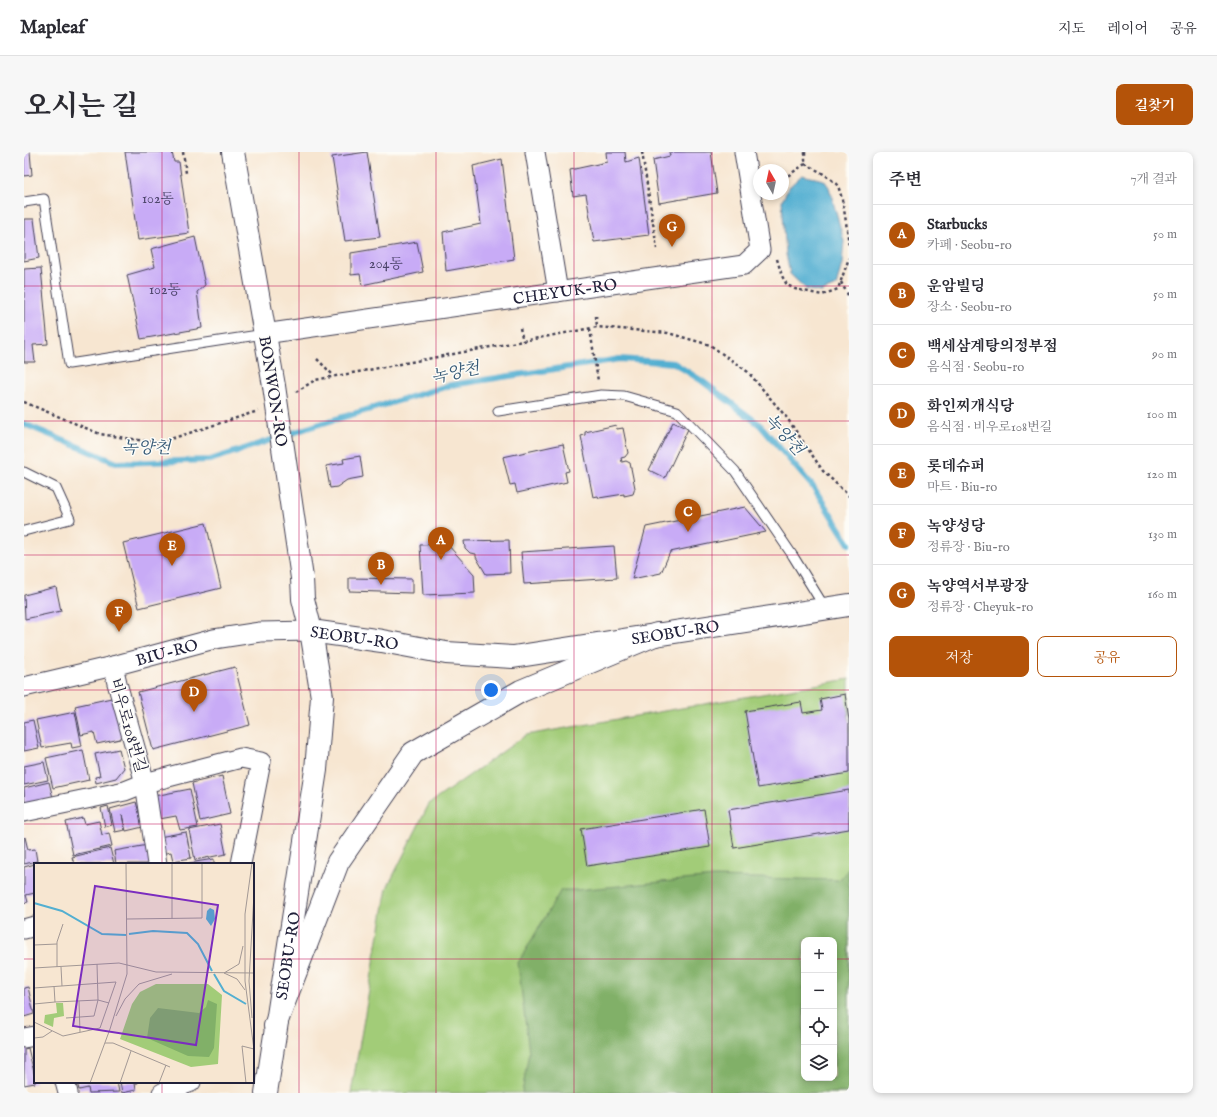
<!DOCTYPE html>
<html lang="ko">
<head>
<meta charset="utf-8">
<style>
	:root { --surface:#fff; --page:#f7f7f7; --text:#2b2b33; --muted:#7c7c81; --line:#e1e1e2; --accent:#b45309 }
	body { margin:0; font-family:"IM FELL English","Noto Serif KR",serif; background:var(--page); color:var(--text) }
	.controls { position:absolute; right:12px; bottom:12px; display:grid; overflow:hidden; border-radius:8px; box-shadow:0 2px 6px #0003 }
	.controls button { width:36px; height:36px; display:grid; place-items:center; padding:0; border:0; border-bottom:1px solid var(--line); background:var(--surface); color:var(--text); font:20px sans-serif }
	.compass { position:absolute; left:729px; top:12px; width:36px; height:36px; border-radius:50%; background:var(--surface); box-shadow:0 2px 6px #0003; rotate:351deg }
	.you { position:absolute; left:467px; top:538px; width:14px; height:14px; margin:-10px; border:3px solid #fff; border-radius:50%; background:#1a73e8; box-shadow:0 0 0 6px #1a73e833 }
	.badge { display:grid; place-items:center; width:26px; height:26px; border-radius:50%; background:var(--accent); color:#fff; font-size:13px; font-weight:700 }
	.pin { position:absolute; translate:-50% -33px; filter:drop-shadow(0 1px 2px #0008) }
	.pin::after { content:''; position:absolute; top:21px; width:14px; height:12px; background:inherit; clip-path:polygon(0 0,100% 0,50% 100%) }
	.list { margin:0; padding:0; list-style:none }
	h2 { display:flex; justify-content:space-between; align-items:center; height:52px; margin:0; padding:0 16px; font-size:17px }
	h2 small { font-size:13px; font-weight:400; color:var(--muted) }
	.list li { display:grid; grid-template-columns:26px 1fr auto; gap:12px; align-items:center; box-sizing:border-box; height:60px; padding:0 16px; border-top:1px solid var(--line) }
	.list b { display:block; font-size:15px; white-space:nowrap }
	.list p { margin:0; font-size:13px; white-space:nowrap; color:var(--muted) }
	.list em { font-size:13px; font-style:normal; color:var(--muted) }
	.actions { display:flex; gap:8px; padding:12px 16px }
	.actions a { flex:1; padding:9px 0; border:1px solid var(--accent); border-radius:8px; text-align:center; font-size:14px; color:var(--accent) }
	.actions .main { background:var(--accent); color:#fff }
	.icon { flex:none; width:22px; height:22px; fill:none; stroke:currentColor; stroke-width:2; stroke-linecap:round; stroke-linejoin:round }
	.map { position:relative; flex:none; width:825px; height:941px; overflow:hidden; border-radius:8px }
	header { display:flex; align-items:center; gap:24px; box-sizing:border-box; height:56px; padding:0 20px; background:var(--surface); border-bottom:1px solid var(--line) }
	header strong { font-size:19px }
	nav { display:flex; gap:22px; margin-inline-start:auto; font-size:14px }
	.intro { display:flex; align-items:center; justify-content:space-between; box-sizing:border-box; height:96px; padding:0 24px }
	h1 { margin:0; font-size:28px }
	.button { padding:10px 18px; border-radius:8px; background:var(--accent); color:#fff; font-size:14px; font-weight:700 }
	main { display:flex; gap:24px; padding:0 24px }
	aside { flex:1; background:var(--surface); border-radius:8px; box-shadow:0 2px 6px #0003 }
	.map>svg:first-child { display:block }
</style>
</head>
<body>
<header>
<strong>Mapleaf</strong>
<nav><a>지도</a><a>레이어</a><a>공유</a></nav>
</header>
<div class="intro"><h1>오시는 길</h1><a class="button">길찾기</a></div>
<main>
<div class="map">
<svg width="825" height="941" viewBox="0 0 825 941">
	<rect width="100%" height="100%" fill="#fdfcf7"/>
	<filter id="ink" filterUnits="userSpaceOnUse"><feTurbulence type="fractalNoise" baseFrequency=".025" numOctaves="2"/><feDisplacementMap in="SourceGraphic" scale="8" xChannelSelector="R" yChannelSelector="G"/><feConvolveMatrix kernelMatrix="1 2 1 2 8 2 1 2 1" color-interpolation-filters="sRGB"/></filter>
	<filter id="wash" filterUnits="userSpaceOnUse"><feTurbulence type="fractalNoise" baseFrequency=".012" numOctaves="4" result="noise"/><feDisplacementMap in="SourceGraphic" scale="16" xChannelSelector="R" yChannelSelector="G"/><feGaussianBlur stdDeviation="0.9" result="paint"/><feColorMatrix in="noise" values="0 0 0 0 0 0 0 0 0 0 0 0 0 0 0 0 0 1.4 0 .05"/><feComposite in="paint" operator="in"/></filter>
	<g filter="url(#wash)">
		<rect width="100%" height="100%" fill="#f7e6d1"/>
		<!-- green -->
		<path fill="#a2cc78" stroke="#62775a" fill-rule="evenodd" d="M825 527V941H327L363 736 405 652 502 583ZM780 788H810V926H780Z"/>
		<!-- forest -->
		<path fill="#81b068" stroke="#526952" fill-rule="evenodd" d="M825 716V941H498L505 900 494 811 537 738H552L691 725 815 728ZM780 788H810V926H780Z"/>
		<!-- water -->
		<path fill="#53afd1" stroke="#3a6886" d="M778 23 800 28 805 35 820 89 818 112 812 134 797 140 782 137 766 122 762 103 758 49 765 35Z"/>
		<g fill="none" stroke-linecap="round" stroke-linejoin="round">
			<!-- stream -->
			<path stroke="#53afd1" stroke-width="6" d="M0 272 93 311 186 308 299 271 427 233 596 207 650 211 678 229 736 273 790 336 825 392"/>
		</g>
		<g id="blocks">
			<!-- building -->
			<g fill="#c8abf6">
				<path d="M0 0H6L8 23 0 24Z"/>
				<path d="M101 0H148L150 10H155L165 81 114 88Z"/>
				<path d="M343 0 356 85 321 89 308 5Z"/>
				<path d="M582 0H601L602 10 615 6 625 83 570 90 562 42 549 44 546 18 583 10Z"/>
				<path d="M645 0H687L693 41 635 51 629 8 646 4Z"/>
				<path d="M478 7 490 107 422 119 419 80 457 72 449 14Z"/>
				<path d="M0 67H10L15 106 0 109Z"/>
				<path d="M171 85 181 133 173 140 178 176 117 187 103 123 131 115 127 97Z"/>
				<path d="M393 90 399 120 338 133 336 122 327 123V101Z"/>
				<path d="M17 116 24 192 9 193 11 210H0V117Z"/>
				<path d="M649 270 664 277 641 326 625 318Z"/>
				<path d="M592 273 593 277 599 276 604 301 601 305 597 306 598 310 602 309 606 311 611 336 609 342 600 344V342L575 346 574 344 569 345 557 284 561 283V280Z"/>
				<path d="M539 292 545 319 541 320 543 330 493 341 491 332 486 333 479 305Z"/>
				<path d="M336 304 339 325 323 328 313 335 306 336 302 314 320 311 319 307Z"/>
				<path d="M721 355 742 380 646 400 637 421 608 427 622 375Z"/>
				<path d="M182 371 197 436 115 456 99 391Z"/>
				<path d="M485 388 486 421 462 422 452 405V402L446 401 441 396 440 389Z"/>
				<path d="M423 392 450 422 451 441 399 443 396 393Z"/>
				<path d="M590 394 593 426 500 432 497 400Z"/>
				<path d="M325 426 388 427V441L325 439Z"/>
				<path d="M32 435 37 459 1 467 0 443Z"/>
				<path d="M211 515 226 573 129 598 114 540Z"/>
				<path d="M821 542 825 568V621L734 636 721 559 777 550 779 561 798 558 796 547Z"/>
				<path d="M92 545 101 580 96 587 73 592 70 580 57 583 51 554Z"/>
				<path d="M51 560 58 594 48 596 47 591 18 596 12 568Z"/>
				<path d="M9 568 15 596 0 599V570Z"/>
				<path d="M95 597 100 616 92 626 72 631 71 625 76 624 71 602Z"/>
				<path d="M59 598 65 628 29 636 22 606Z"/>
				<path d="M20 610 24 628 0 633V614Z"/>
				<path d="M198 624 206 662 176 669 168 631Z"/>
				<path d="M25 630 29 646 1 653 0 636Z"/>
				<path d="M166 637 174 675 156 678 152 664 130 668 125 645Z"/>
				<path d="M825 638V677L710 696 704 658Z"/>
				<path d="M112 650 119 675 102 679 98 663 101 678 91 680 86 657Z"/>
				<path d="M84 654 88 673 81 675 77 656Z"/>
				<path d="M680 657 686 695 563 714 557 677Z"/>
				<path d="M59 666 61 672 75 669 78 683 85 681 88 694 49 703 42 670Z"/>
				<path d="M196 672 202 702 171 708 165 678Z"/>
				<path d="M162 680 167 706 149 709 147 700 138 702 135 685Z"/>
				<path d="M1 685 4 698 11 697 13 709 0 712V686Z"/>
				<path d="M124 693 127 712H92L90 699Z"/>
				<path d="M86 696 90 712H50L48 705Z"/>
				<path d="M190 707V712H165V711Z"/>
				<path d="M11 712V741L2 743 4 750 0 751V715Z"/>
				<path d="M4 835 10 862 0 865V836Z"/>
				<path d="M4 896 11 925V931L0 933V897Z"/>
				<path d="M53 930H93L95 940 65 941 64 936 55 938Z"/>
				<path d="M96 930H114V931H111L112 938 98 941Z"/>
			</g>
		</g>
	</g>
	<g filter="url(#ink)">
		<use href="#blocks" fill-opacity="0" stroke="#423f52" stroke-width="1"/>
		<g fill="none" stroke-linecap="round" stroke-linejoin="round">
			<defs>
				<g id="lane">
					<path d="M0 50 20 47 45 212 240 182"/>
					<path d="M474 259 577 243 600 244 653 259 711 319 769 404 801 456"/>
					<path d="M0 320 32 336 46 367 0 379"/>
				</g>
				<g id="street">
					<path d="M511 0 534 140"/>
					<path id="s1" d="M240 182 720 113 736 98 720 0"/>
					<path d="M89 514 93 531 121 631 133 712"/>
					<path id="s2" d="M0 535 89 514 190 487 236 480 287 479"/>
					<path d="M0 660 101 639 121 631 217 606 237 610 217 712"/>
					<path d="M0 777 11 774"/>
					<path d="M0 886 11 884"/>
					<path d="M41 930 44 941"/>
					<path d="M138 941 167 930"/>
				</g>
				<g id="secondary">
					<path d="M209 0 250 234"/>
					<path id="s3" d="M287 479 358 489 422 501 489 505 825 453"/>
					<path d="M251 874 314 710 389 601 497 539 633 482"/>
					<path id="s4" d="M242 941 292 618 298 545 287 479 279 447 278 426"/>
				</g>
			</defs>
			<!-- lane casing -->
			<use href="#lane" stroke="#423f52" stroke-width="11"/>
			<!-- street casing -->
			<use href="#street" stroke="#423f52" stroke-width="21"/>
			<!-- secondary casing -->
			<use href="#secondary" stroke="#423f52" stroke-width="24"/>
			<!-- path -->
			<g stroke="#423f52" stroke-width="2.5" stroke-dasharray="3 3" stroke-linecap="butt">
				<path d="M159 0 162 21"/>
				<path d="M618 0 633 97"/>
				<path d="M781 12C793 18 805 24 813 33 819 41 824 84 825 95"/>
				<path d="M759 27 781 12V0"/>
				<path d="M753 107 758 124 763 133 771 137 798 143 814 137 825 106"/>
				<path d="M817 130 825 145"/>
				<path d="M572 164 573 175"/>
				<path d="M496 176 499 189"/>
				<path d="M566 177 574 229"/>
				<path d="M293 207 310 224"/>
				<path d="M272 240 291 228 573 175 644 181 686 193 724 220 763 266 799 319 825 344"/>
				<path d="M0 250 76 282 134 291 234 259"/>
			</g>
			<!-- lane -->
			<use href="#lane" stroke="#fff" stroke-width="9"/>
			<!-- street -->
			<use href="#street" stroke="#fff" stroke-width="19"/>
			<!-- secondary -->
			<use href="#secondary" stroke="#fff" stroke-width="22"/>
			<defs>
				<path id="secondary-bridge" d="M250 234 278 426"/>
			</defs>
			<!-- secondary-bridge casing -->
			<use href="#secondary-bridge" stroke="#423f52" stroke-width="24" stroke-linecap="butt"/>
			<!-- secondary-bridge -->
			<use href="#secondary-bridge" stroke="#fff" stroke-width="22"/>
		</g>
	</g>
	<!-- grid -->
	<path fill="none" stroke="#c2185b" stroke-width="1" stroke-opacity="0.55" d="M138 0V712M275 0V941M412 0V941M550 0V941M688 0V941M0 134H825M0 269H825M0 403H825M0 538H825M0 672H825M0 807H11M229 807H780M810 807H825M138 930V941"/>
	<g text-anchor="middle" stroke-width="3" stroke-linejoin="round" paint-order="stroke">
		<!-- number labels -->
		<g font-size="14" fill="#4c446a">
			<text x="134" y="51">102동</text>
			<text x="362" y="116">204동</text>
			<text x="141" y="142">102동</text>
		</g>
		<!-- street labels -->
		<g font-size="16" fill="#22223b" stroke="#fdfcf7">
			<text dy="6" stroke="none"><textPath href="#s1" startOffset="304">CHEYUK-RO</textPath></text>
			<text transform="translate(250 239) rotate(81)" y="6">BONWON-RO</text>
			<text dy="6" stroke="none"><textPath href="#s3" startOffset="368">SEOBU-RO</textPath></text>
			<text dy="6" stroke="none"><textPath href="#s3" startOffset="44">SEOBU-RO</textPath></text>
			<text dy="6" stroke="none"><textPath href="#s2" startOffset="147">BIU-RO</textPath></text>
			<text transform="translate(105 573) rotate(74)" y="6">비우로108번길</text>
			<text dy="6" stroke="none"><textPath href="#s4" startOffset="139">SEOBU-RO</textPath></text>
		</g>
		<!-- water labels -->
		<g font-size="17" font-style="italic" fill="#365a77" stroke="#fdfcf7">
			<text transform="translate(431 220) rotate(-12)" y="6">녹양천</text>
			<text transform="translate(761 282) rotate(48)" y="6">녹양천</text>
			<text x="122" y="301">녹양천</text>
		</g>
	</g>
	<!-- overview -->
	<g transform="translate(10 711)">
		<rect width="220" height="220" fill="#f7e6d1"/>
		<path d="M122 121H174L188 132 184 201 157 204 86 176 98 141 106 129ZM22 140H29L30 153 20 155 19 164 10 160 11 152 23 150Z" fill="#a2cc78"/>
		<path d="M174 137 183 141 180 185 175 194 154 193 113 175 116 155 124 145 165 150 172 144Z" fill="#81b068"/>
		<path d="M176 45 180 47 181 56 177 63 172 56 173 48Z" fill="#53afd1"/>
		<path fill="none" stroke="#53afd1" stroke-width="2" d="M0 40 28 48 68 71 92 72M95 71 119 68 153 70 164 81 178 108M180 111 190 128 212 141"/>
		<path fill="none" stroke="#a29895" stroke-width="1" d="M218 0 211 51V118L220 187M93 56 168 55V0M138 56V0M0 82 23 81M209 83 205 101 190 110 203 116 211 127M23 104V79L29 61M27 104 28 123M0 105 85 100 122 109 220 110M0 125 82 119 66 165 29 173 0 159M45 138 46 169M21 139 64 137 75 140M0 141 21 139 20 123M82 153 91 136 105 121 138 111M32 155 60 153 64 137 63 101M218 155 215 118 220 31M0 175 9 174 18 168M71 180H79L136 204M56 220 76 166 93 111 92 0M86 220 97 188M125 220 132 202M212 220 208 183 220 186"/>
		<path fill="#7b2cbf" fill-opacity="0.15" stroke="#7b2cbf" stroke-width="2" d="M61 23 184 42 162 182 39 163Z"/>
		<rect width="220" height="220" fill="none" stroke="#22223b" stroke-width="2"/>
	</g>
</svg>
<div class="controls">
<button>+</button>
<button>−</button>
<button><svg class="icon" aria-label="locate" viewBox="0 0 24 24"><circle cx="12" cy="12" r="6"/><path d="M12 2v4M12 18v4M2 12h4M18 12h4"/></svg></button>
<button><svg class="icon" aria-label="layers" viewBox="0 0 24 24"><path d="M12 4l9 5-9 5-9-5zM3 14l9 5 9-5"/></svg></button>
</div>
<svg class="compass" viewBox="-18 -18 36 36"><path d="M0-13l5 13h-10z" fill="#e53935"/><path d="M0 13l5-13h-10z" fill="#7c7c81"/></svg>
<div class="you"></div>
<div class="pin badge" style="left:417px;top:408px">A</div>
<div class="pin badge" style="left:357px;top:433px">B</div>
<div class="pin badge" style="left:664px;top:380px">C</div>
<div class="pin badge" style="left:170px;top:560px">D</div>
<div class="pin badge" style="left:148px;top:414px">E</div>
<div class="pin badge" style="left:95px;top:480px">F</div>
<div class="pin badge" style="left:648px;top:95px">G</div>
</div>
<aside>
<h2>주변<small>7개 결과</small></h2>
<ul class="list">
<li><span class="badge">A</span><div><b>Starbucks</b><p>카페 · Seobu-ro</p></div><em>50 m</em></li>
<li><span class="badge">B</span><div><b>운암빌딩</b><p>장소 · Seobu-ro</p></div><em>50 m</em></li>
<li><span class="badge">C</span><div><b>백세삼계탕의정부점</b><p>음식점 · Seobu-ro</p></div><em>90 m</em></li>
<li><span class="badge">D</span><div><b>화인찌개식당</b><p>음식점 · 비우로108번길</p></div><em>100 m</em></li>
<li><span class="badge">E</span><div><b>롯데슈퍼</b><p>마트 · Biu-ro</p></div><em>120 m</em></li>
<li><span class="badge">F</span><div><b>녹양성당</b><p>정류장 · Biu-ro</p></div><em>130 m</em></li>
<li><span class="badge">G</span><div><b>녹양역서부광장</b><p>정류장 · Cheyuk-ro</p></div><em>160 m</em></li>
</ul>
<div class="actions"><a class="main">저장</a><a>공유</a></div>
</aside>
</main>
</body>
</html>
